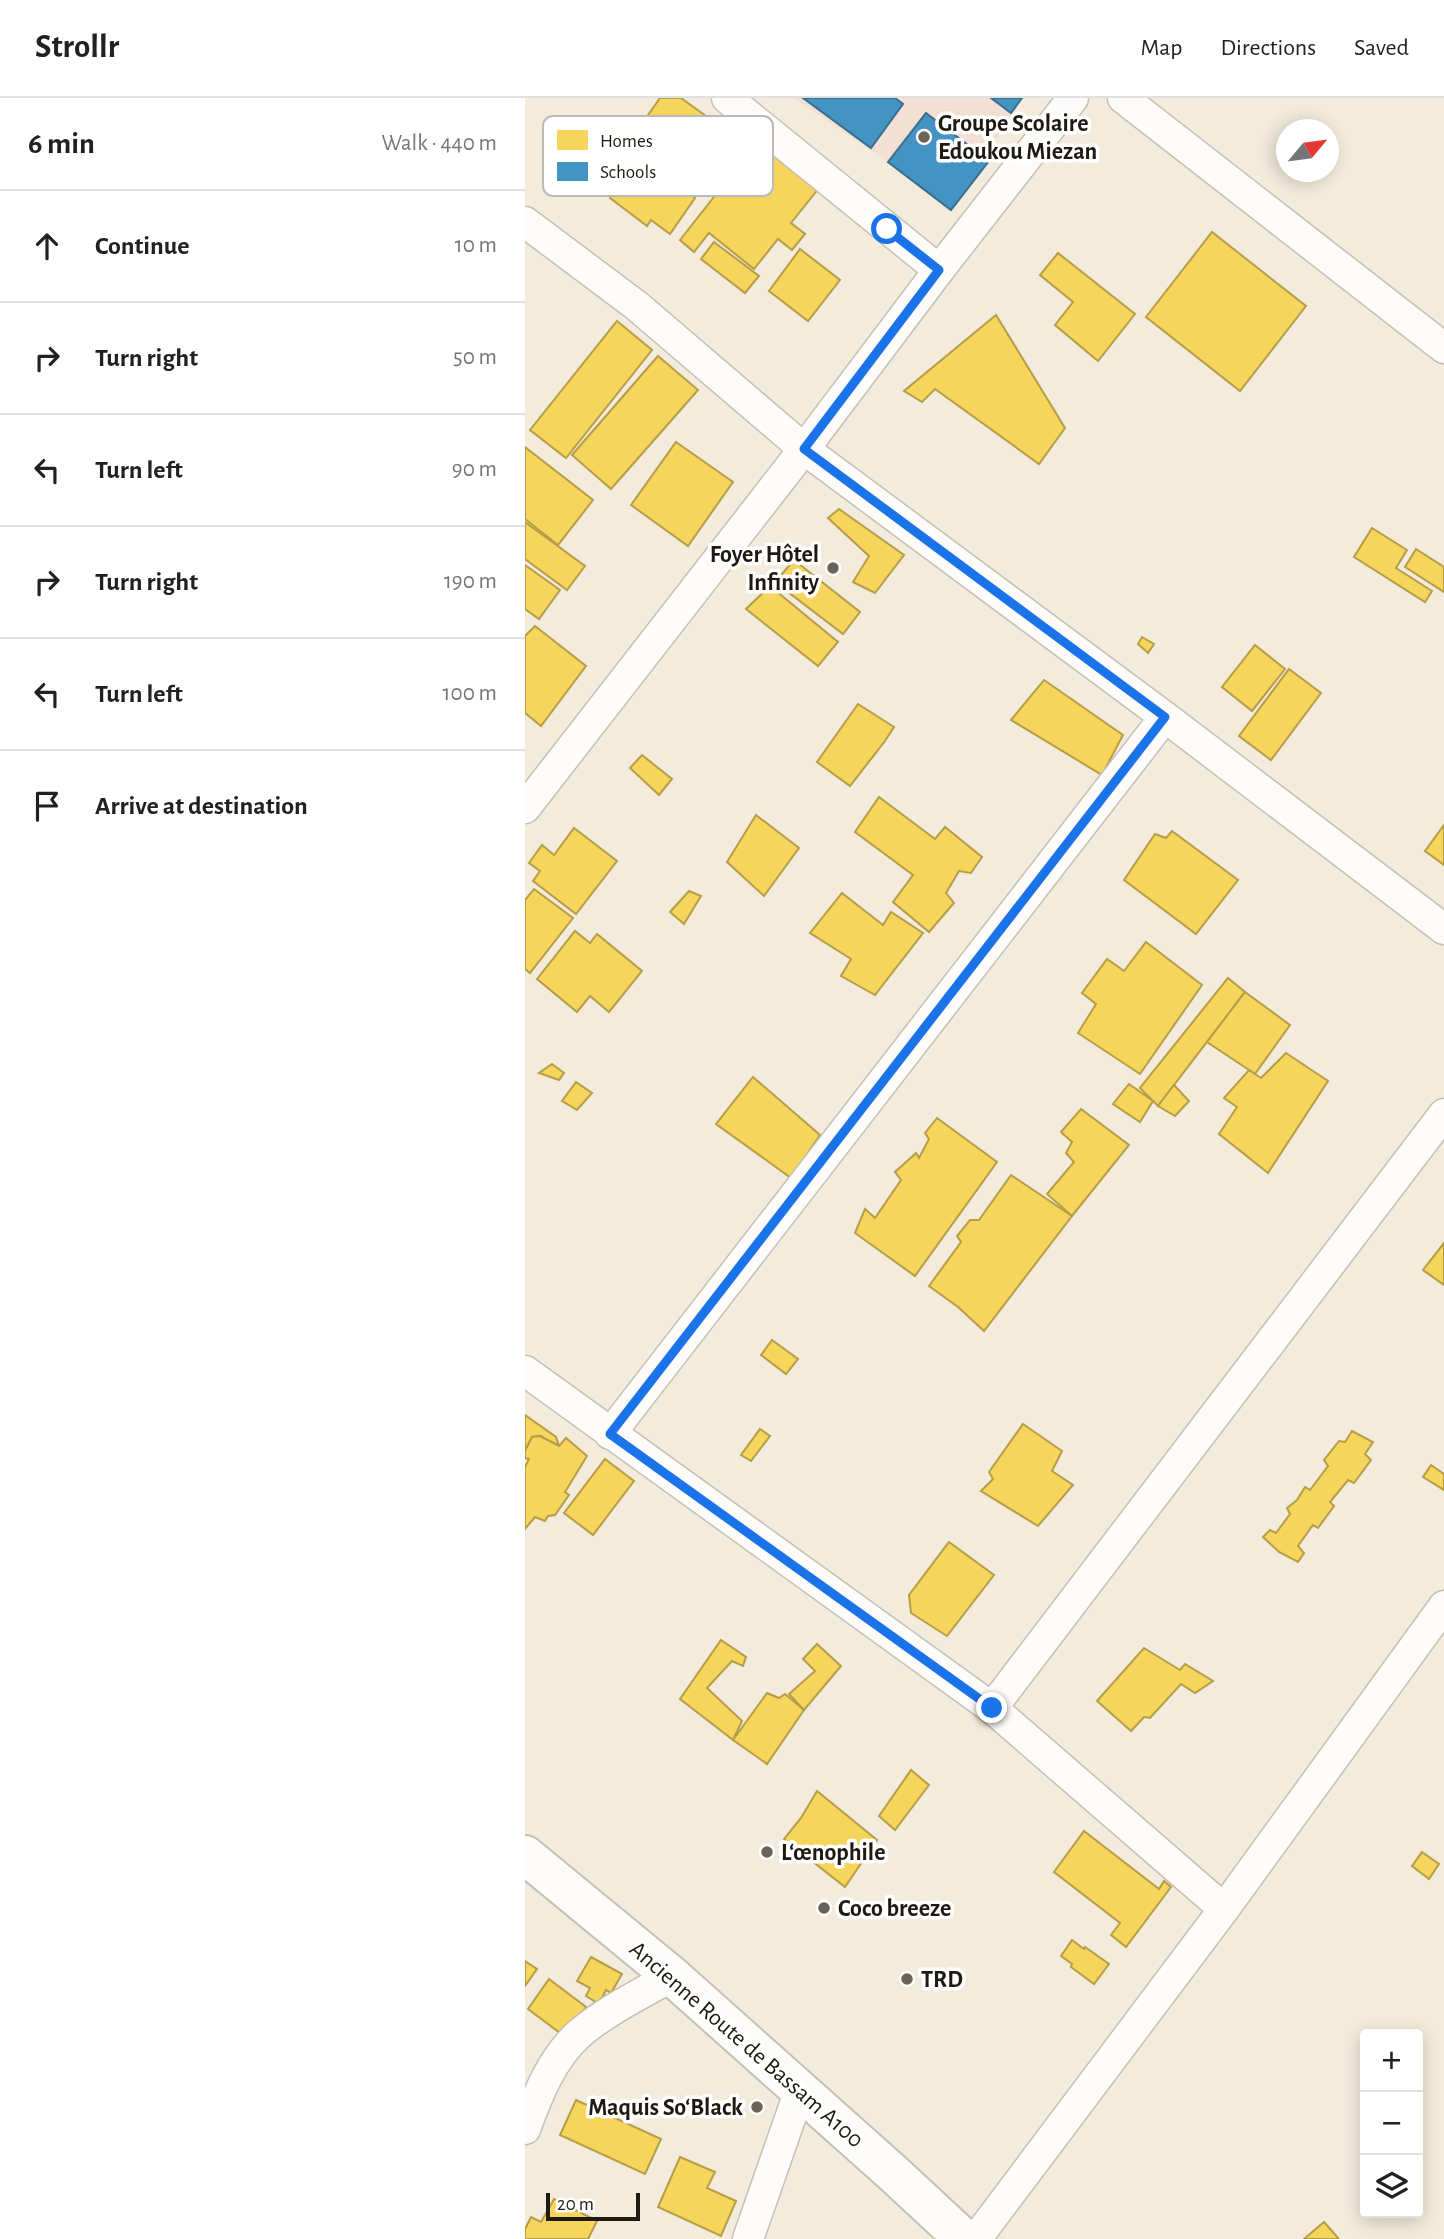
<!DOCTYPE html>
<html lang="en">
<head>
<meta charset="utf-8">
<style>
	:root { --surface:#fff; --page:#f6f6f6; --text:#202124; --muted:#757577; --line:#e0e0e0 }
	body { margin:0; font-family:"Alegreya Sans",sans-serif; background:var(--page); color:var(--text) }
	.controls { position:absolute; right:21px; bottom:21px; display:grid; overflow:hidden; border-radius:7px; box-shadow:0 4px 18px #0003 }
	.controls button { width:63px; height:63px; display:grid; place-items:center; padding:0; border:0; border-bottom:2px solid var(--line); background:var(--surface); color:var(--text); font:35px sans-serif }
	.compass { position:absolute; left:751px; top:21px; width:63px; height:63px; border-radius:50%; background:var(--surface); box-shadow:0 4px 18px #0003; rotate:61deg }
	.scale { position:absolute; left:21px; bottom:18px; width:94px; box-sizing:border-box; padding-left:7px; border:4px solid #1f1a11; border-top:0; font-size:19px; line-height:24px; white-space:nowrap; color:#1f1a11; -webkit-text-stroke:5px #fff; paint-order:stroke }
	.stop { position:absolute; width:21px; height:21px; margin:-16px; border:5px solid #1a73e8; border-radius:50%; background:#fff }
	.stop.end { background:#1a73e8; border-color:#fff; box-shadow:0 2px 7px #0008 }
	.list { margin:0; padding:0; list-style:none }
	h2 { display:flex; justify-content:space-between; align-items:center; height:91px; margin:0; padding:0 28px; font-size:30px }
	h2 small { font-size:23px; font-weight:400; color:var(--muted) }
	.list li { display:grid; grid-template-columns:46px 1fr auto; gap:21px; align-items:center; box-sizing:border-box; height:112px; padding:0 28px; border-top:2px solid var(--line) }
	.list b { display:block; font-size:26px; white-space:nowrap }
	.list em { font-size:23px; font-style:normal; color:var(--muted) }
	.icon { flex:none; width:38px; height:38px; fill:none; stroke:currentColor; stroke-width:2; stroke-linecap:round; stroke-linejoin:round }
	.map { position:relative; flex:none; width:919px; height:2141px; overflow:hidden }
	header { display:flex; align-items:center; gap:42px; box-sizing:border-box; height:98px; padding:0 35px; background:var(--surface); border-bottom:2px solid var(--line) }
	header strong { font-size:33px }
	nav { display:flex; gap:38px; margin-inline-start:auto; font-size:24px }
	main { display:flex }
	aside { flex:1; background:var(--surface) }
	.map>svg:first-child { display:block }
</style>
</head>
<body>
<header>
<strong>Strollr</strong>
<nav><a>Map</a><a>Directions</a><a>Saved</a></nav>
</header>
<main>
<aside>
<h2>6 min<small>Walk · 440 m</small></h2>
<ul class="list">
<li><svg class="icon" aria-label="ahead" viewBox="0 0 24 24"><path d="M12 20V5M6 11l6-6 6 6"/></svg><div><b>Continue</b></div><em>10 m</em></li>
<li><svg class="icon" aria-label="right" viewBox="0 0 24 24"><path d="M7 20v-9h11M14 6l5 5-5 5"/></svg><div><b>Turn right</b></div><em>50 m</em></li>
<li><svg class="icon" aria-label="left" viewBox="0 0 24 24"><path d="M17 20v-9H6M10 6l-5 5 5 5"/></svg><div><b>Turn left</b></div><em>90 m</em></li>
<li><svg class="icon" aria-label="right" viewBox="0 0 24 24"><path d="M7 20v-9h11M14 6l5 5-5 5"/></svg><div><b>Turn right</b></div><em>190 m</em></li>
<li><svg class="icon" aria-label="left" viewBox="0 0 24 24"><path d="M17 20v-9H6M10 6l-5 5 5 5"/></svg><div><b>Turn left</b></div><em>100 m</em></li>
<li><svg class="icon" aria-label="arrive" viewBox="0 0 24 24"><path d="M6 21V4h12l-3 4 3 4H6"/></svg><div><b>Arrive at destination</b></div></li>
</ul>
</aside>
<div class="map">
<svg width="919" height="2141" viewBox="0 0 919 2141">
	<rect width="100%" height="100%" fill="#f3ebdc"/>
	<!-- education -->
	<path fill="#f2e0d5" d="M268 0H497L426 112 363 64Z"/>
	<!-- homes -->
	<g fill="#f6d55c" stroke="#b69d46" stroke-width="2">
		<path d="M135 0H156L210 39 177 86 109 37Z"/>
		<path d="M100 49 170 100 145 136 126 122 122 128 85 100 88 95 74 85Z"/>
		<path d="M246 52 294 90 266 125 280 136 267 152 253 141 229 171 184 135 169 154 155 142 200 85 209 93 218 82 220 84Z"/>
		<path d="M687 134 781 208 715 293 621 219Z"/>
		<path d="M189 144 234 178 220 195 176 161Z"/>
		<path d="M275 151 315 182 283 223 244 193Z"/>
		<path d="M533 155 610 216 573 263 530 227 548 204 515 177Z"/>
		<path d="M471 217 540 330 514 366 410 291 397 304 379 293Z"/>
		<path d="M92 223 127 252 41 360 5 332Z"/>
		<path d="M133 258 173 292 86 391 47 357Z"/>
		<path d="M151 344 208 384 163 448 106 407Z"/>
		<path d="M0 349 68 402 33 447 0 421Z"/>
		<path d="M314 411 379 457 350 495 328 484 344 458 303 420Z"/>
		<path d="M0 424 60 468 42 492 0 461Z"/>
		<path d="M847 430 882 452 871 470 907 493 900 504 829 459Z"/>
		<path d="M891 451 919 469V494L880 469Z"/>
		<path d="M269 462 335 514 318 536 250 484Z"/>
		<path d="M0 467 35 492 14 521 0 511Z"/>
		<path d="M245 488 313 544 293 568 221 511Z"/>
		<path d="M10 528 61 568 16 628 0 615V538Z"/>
		<path d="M617 539 629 546 623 555 613 546Z"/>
		<path d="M730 547 760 571 727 613 697 589Z"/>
		<path d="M764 571 796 595 746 662 714 638Z"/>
		<path d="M519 582 598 637 577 677 486 622Z"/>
		<path d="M333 606 369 629 360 643 325 688 292 664Z"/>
		<path d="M117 657 147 681 134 697 105 670Z"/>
		<path d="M354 699 410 741 420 729 457 759 446 775 434 773 421 795 429 805 404 834 368 804 388 777 330 734Z"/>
		<path d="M231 717 274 750 239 798 202 764Z"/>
		<path d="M919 727V767L900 753Z"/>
		<path d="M49 730 92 763 51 816 8 783 15 773 4 765 17 747 29 757Z"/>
		<path d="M647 733 713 782 671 836 599 782 630 736 641 740Z"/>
		<path d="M9 791 48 820 5 875 0 871V802Z"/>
		<path d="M164 793 176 798 159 826 145 814Z"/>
		<path d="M317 795 358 827 366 814 398 835 350 897 316 878 326 861 285 835Z"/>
		<path d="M50 833 65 845 72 836 117 873 84 914 65 898 52 914 12 881Z"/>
		<path d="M621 844 677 887 615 976 553 935 571 906 557 895 582 861 599 873Z"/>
		<path d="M703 880 720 894 633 1008 615 990Z"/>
		<path d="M720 894 765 927 730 976 682 944Z"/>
		<path d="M761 955 803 983 743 1075 694 1036 712 1009 699 1000 724 972 736 980Z"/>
		<path d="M27 966 39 975 34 982 14 975Z"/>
		<path d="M228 979 295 1037 266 1080 191 1026Z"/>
		<path d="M51 984 67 995 52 1012 37 1003Z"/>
		<path d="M604 986 628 1003 615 1024 588 1006Z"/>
		<path d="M649 987 664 1003 650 1018 633 1008Z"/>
		<path d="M556 1011 604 1047 547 1118 522 1096 549 1064 541 1055 547 1044 536 1034Z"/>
		<path d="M412 1020 472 1064 390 1178 330 1135 340 1111 350 1120 376 1082 370 1074 391 1055 394 1060 404 1041 400 1035Z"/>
		<path d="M486 1077 547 1118 459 1233 433 1209 404 1188 436 1144 432 1138 445 1122H454Z"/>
		<path d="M919 1145V1187L898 1172Z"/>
		<path d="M247 1242 273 1261 261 1276 236 1257Z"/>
		<path d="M0 1317 31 1339 34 1348 15 1338 7 1339 0 1353Z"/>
		<path d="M498 1326 537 1353 527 1373 548 1387 513 1428 456 1393 468 1381 464 1374Z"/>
		<path d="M235 1331 245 1338 226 1363 216 1357Z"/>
		<path d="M827 1333 848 1344 840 1356 846 1362 829 1385 823 1382 805 1404 809 1408 793 1430 788 1427 773 1448 779 1455 773 1464 754 1454 738 1439 745 1432 751 1435 765 1416 762 1410 772 1402 780 1389 785 1392 803 1368 799 1362 814 1343 820 1344Z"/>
		<path d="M15 1338 34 1348 41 1340 62 1358 40 1394 44 1397 30 1417 23 1418 20 1423 10 1419 0 1431V1369L4 1361 0 1360V1353L7 1339Z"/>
		<path d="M80 1361 109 1383 68 1437 39 1415Z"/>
		<path d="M906 1367 919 1376V1392L898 1379Z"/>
		<path d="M424 1444 469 1477 422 1538 386 1515 384 1497Z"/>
		<path d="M196 1542 221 1559 218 1568 207 1563 182 1590 217 1623 208 1642 155 1601Z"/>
		<path d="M292 1546 316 1568 279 1612 264 1596 290 1573 278 1561Z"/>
		<path d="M619 1550 655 1572 660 1566 688 1583 670 1595 656 1586 625 1620 619 1619 606 1633 572 1603Z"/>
		<path d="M242 1595 254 1600 260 1596 279 1612 242 1666 208 1642Z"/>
		<path d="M386 1672 404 1687 370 1732 354 1718Z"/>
		<path d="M292 1693 352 1742 320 1789 259 1741 276 1720Z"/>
		<path d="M559 1733 634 1791 639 1783 646 1789 601 1849 586 1837 595 1825 529 1774Z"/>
		<path d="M897 1754 914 1766 904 1781 887 1768Z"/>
		<path d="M547 1842 559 1851 560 1849 584 1866 569 1886 546 1869 547 1866 536 1858Z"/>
		<path d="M66 1859 97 1876 86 1895 81 1892 74 1906 61 1898 65 1890 52 1883Z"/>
		<path d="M0 1863 12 1871 0 1888Z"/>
		<path d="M24 1881 61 1909 39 1938 3 1911Z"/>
		<path d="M51 2002 136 2041 120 2076 35 2037Z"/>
		<path d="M155 2059 190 2074 182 2090 211 2103 196 2138 133 2109Z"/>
		<path d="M29 2101 72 2123 63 2141H0V2131L6 2119 16 2124Z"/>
		<path d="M799 2124 814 2141H779Z"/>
	</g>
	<!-- schools -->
	<g fill="#4393c3" stroke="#386f8e" stroke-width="2">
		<path d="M278 0H370L378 6 346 50Z"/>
		<path d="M466 0H497L486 15Z"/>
		<path d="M401 15 464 63 426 112 363 64Z"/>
	</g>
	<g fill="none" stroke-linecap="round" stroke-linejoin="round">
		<defs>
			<g id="street">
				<path d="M202 0 414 172"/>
				<path d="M598 0 919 250"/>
				<path d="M0 124 112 208 279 351 640 619 919 831"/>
				<path d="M0 710 279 351 414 172 548 0"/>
				<path d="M0 1273 467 1610 699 1811"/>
				<path d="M85 1336 640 619"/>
				<path d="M467 1610 919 1016"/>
				<path d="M0 2031C12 1998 27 1960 54 1936 80 1913 118 1895 147 1878"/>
				<path d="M223 2141 275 1992"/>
				<path d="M451 2141 699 1811 919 1508"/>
			</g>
			<path id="secondary" d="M0 1757 147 1878 369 2076 439 2141"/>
		</defs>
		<!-- street casing -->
		<use href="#street" stroke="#c6c0b4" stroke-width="33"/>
		<!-- secondary casing -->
		<use href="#secondary" stroke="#c6c0b4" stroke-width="42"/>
		<!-- street -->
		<use href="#street" stroke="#fdfcfa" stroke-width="30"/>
		<!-- secondary -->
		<use href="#secondary" stroke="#fdfcfa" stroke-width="38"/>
	</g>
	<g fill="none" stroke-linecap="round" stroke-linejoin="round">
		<!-- route -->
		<path stroke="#1a73e8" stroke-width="9" d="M362 131 414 172 279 351 640 619 85 1336 467 1610"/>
	</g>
	<!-- markers -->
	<g fill="#696358" stroke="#fff" stroke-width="2.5">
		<circle cx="399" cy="39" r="7"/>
		<circle cx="308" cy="470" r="7"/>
		<circle cx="242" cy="1754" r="7"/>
		<circle cx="299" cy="1810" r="7"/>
		<circle cx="382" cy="1881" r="7"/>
		<circle cx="232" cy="2009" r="7"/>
	</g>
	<g text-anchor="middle" stroke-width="7" stroke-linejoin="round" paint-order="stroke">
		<!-- poi labels -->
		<g font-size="24" font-weight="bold" fill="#1f1a11" stroke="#fff" text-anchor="start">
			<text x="413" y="33">Groupe Scolaire<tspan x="413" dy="28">Edoukou Miezan</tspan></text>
			<text x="294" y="464" text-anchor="end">Foyer Hôtel<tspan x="294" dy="28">Infinity</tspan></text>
			<text x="256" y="1762">L‘œnophile</text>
			<text x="313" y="1818">Coco breeze</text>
			<text x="396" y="1889">TRD</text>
			<text x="218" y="2017" text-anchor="end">Maquis So‘Black</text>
		</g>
		<!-- street labels -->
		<g font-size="24" fill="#1f1a11" stroke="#fff">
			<text transform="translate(222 1946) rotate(41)" y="8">Ancienne Route de Bassam A100</text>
		</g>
	</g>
	<!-- legend -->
	<rect x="18" y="18" width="230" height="80" rx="10" fill="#fff" stroke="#bcbab8" stroke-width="2"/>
	<rect x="32" y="32" width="31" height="20" fill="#f6d55c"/>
	<rect x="32" y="64" width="31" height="19" fill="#4393c3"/>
	<g font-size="19" fill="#1f1a11">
		<text x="75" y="49">Homes</text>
		<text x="75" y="80">Schools</text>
	</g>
</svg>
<div class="controls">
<button>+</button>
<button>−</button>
<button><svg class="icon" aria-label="layers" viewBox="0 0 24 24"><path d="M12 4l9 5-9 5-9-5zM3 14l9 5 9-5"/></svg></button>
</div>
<svg class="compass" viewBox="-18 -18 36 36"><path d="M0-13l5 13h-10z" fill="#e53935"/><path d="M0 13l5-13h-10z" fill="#757577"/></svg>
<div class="scale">20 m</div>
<div class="stop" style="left:362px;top:131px"></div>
<div class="stop end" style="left:467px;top:1610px"></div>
</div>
</main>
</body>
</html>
